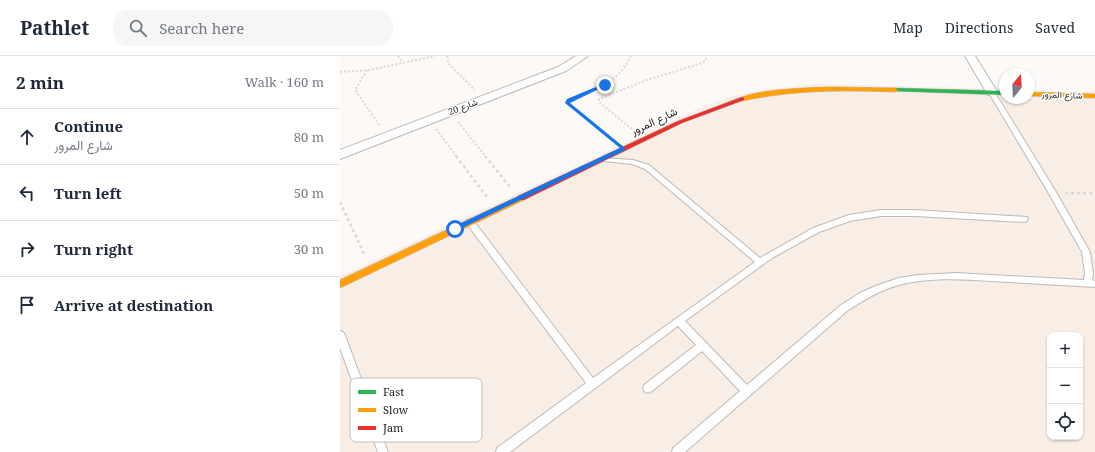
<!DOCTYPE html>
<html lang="en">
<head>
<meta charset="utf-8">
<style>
	:root { --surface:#fff; --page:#f6f6f7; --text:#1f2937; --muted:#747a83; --line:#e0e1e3 }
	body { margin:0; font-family:"Noto Serif",Vazirmatn,serif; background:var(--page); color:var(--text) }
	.controls { position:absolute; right:12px; bottom:12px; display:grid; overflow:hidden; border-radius:8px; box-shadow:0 1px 3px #0004 }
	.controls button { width:36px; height:36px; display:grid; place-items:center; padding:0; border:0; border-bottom:1px solid var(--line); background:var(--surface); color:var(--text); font:20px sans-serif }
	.compass { position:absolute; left:659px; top:12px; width:36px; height:36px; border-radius:50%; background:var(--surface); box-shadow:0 1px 3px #0004; rotate:18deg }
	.stop { position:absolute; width:12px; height:12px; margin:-9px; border:3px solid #1a73e8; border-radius:50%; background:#fff }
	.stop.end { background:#1a73e8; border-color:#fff; box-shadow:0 1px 4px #0008 }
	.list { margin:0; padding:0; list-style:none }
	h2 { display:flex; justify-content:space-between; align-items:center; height:52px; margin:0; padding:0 16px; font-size:17px }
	h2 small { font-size:13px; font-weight:400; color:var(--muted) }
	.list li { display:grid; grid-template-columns:26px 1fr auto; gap:12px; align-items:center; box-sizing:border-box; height:56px; padding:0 16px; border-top:1px solid var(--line) }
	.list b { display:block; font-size:15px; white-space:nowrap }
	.list p { margin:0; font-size:13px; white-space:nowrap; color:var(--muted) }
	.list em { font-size:13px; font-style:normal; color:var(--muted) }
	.icon { flex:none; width:22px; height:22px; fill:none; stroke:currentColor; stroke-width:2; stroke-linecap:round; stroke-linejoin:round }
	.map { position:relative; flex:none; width:755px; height:396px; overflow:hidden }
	header { display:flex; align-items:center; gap:24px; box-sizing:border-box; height:56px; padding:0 20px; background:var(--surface); border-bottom:1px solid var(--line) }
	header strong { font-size:19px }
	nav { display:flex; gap:22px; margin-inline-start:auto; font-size:14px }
	.search { width:280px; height:36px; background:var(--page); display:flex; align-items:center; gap:10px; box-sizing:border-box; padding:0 14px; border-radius:16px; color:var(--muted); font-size:15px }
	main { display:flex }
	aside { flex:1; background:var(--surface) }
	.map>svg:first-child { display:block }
</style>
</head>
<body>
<header>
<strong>Pathlet</strong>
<div class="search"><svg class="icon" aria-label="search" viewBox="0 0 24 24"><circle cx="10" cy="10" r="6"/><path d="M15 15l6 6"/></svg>Search here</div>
<nav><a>Map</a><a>Directions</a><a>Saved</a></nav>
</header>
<main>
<aside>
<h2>2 min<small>Walk · 160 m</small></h2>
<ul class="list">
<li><svg class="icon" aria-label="ahead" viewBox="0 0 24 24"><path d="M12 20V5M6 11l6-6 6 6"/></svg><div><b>Continue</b><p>شارع المرور</p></div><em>80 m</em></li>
<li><svg class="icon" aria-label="left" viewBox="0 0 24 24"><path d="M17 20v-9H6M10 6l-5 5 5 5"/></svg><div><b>Turn left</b></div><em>50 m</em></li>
<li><svg class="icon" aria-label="right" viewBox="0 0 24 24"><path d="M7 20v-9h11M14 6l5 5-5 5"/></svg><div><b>Turn right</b></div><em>30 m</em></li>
<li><svg class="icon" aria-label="arrive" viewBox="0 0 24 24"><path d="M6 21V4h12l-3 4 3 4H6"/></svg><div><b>Arrive at destination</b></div></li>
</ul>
</aside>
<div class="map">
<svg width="755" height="396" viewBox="0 0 755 396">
	<rect width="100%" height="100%" fill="#fcf9f6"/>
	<!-- built -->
	<path fill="#f9eee5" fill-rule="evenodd" d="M476 28 665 33V42H689L755 35V396H0V220L365 50 397 39 426 33ZM710 279H740V381H710Z"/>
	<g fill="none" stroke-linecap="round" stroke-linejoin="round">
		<defs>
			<g id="lane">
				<path d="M650 36 655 37 716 136 750 196 753 217 752 224 755 225V231C721 229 686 227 651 225 621 223 589 221 559 229 540 234 524 244 507 255L345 396H332L333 392 400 335 362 295 312 335 308 337 304 335 303 332 304 329 356 289 338 270 170 396H156L157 392 246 327 127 168 126 166 127 164H133L253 322 415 206 305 113 292 108 264 105 262 104V102L293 104 309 109 420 202 473 172 509 159 541 154H575L687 161 688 163 687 165 684 166 575 160H541L510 165 479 176 432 202 345 265 407 329 501 249 520 237 538 229 559 222 578 219 616 217 744 224 745 217 742 196 708 136 649 37Z"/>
				<path d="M0 275 3 276 5 279 48 396H38L0 292Z"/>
			</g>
			<g id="street">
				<path d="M236 0H248L226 15 0 103V94L218 11Z"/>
				<path d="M625 0H635L658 37 656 39H648Z"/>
			</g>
			<path id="fast" d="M555 32 665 35V39L553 35V33Z"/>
			<g id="slow">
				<path d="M497 31 555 32 558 34 555 36C503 34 453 34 402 45L399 43C413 33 477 31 497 31Z"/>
				<path d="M689 36 755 38V42L689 40Z"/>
				<path d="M181 139 184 140 185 142 184 144 0 232V224Z"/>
			</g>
			<path id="jam" d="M402 41 404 42V44L342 67 184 144H178L177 142 178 140 338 65Z"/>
		</defs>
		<!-- lane casing -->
		<use href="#lane" stroke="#bdb9b5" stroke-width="2"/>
		<!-- street casing -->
		<use href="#street" stroke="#bdb9b5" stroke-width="2"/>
		<!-- fast casing -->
		<use href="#fast" stroke="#bdb9b5" stroke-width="1"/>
		<!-- slow casing -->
		<use href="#slow" stroke="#bdb9b5" stroke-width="1"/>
		<!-- jam casing -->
		<use href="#jam" stroke="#bdb9b5" stroke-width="1"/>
		<!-- path-far1 -->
		<g stroke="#dad9d7" stroke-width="2" stroke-dasharray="2 2" stroke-linecap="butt">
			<path d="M58 0 63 7"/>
			<path d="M107 0 109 8 135 34"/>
			<path d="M27 14 15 34 40 70"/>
			<path d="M0 16 30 14 95 0"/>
			<path d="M118 66 146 101"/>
			<path d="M96 73 117 101"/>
			<path d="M292 73 259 46V43L307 24 362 7 366 4V0"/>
			<path d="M270 83 227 46C253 28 275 33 291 0"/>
		</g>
		<!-- path -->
		<g stroke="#dad9d7" stroke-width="2.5" stroke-dasharray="3 3" stroke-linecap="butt">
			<path d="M116 100 147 141"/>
			<path d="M145 100 170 131"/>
			<path d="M725 137H755"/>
			<path d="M0 146 24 198"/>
		</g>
		<!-- lane -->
		<use href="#lane" fill="#fffefe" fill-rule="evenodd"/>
		<!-- street -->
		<use href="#street" fill="#fffefe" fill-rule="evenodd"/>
		<!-- fast -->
		<use href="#fast" fill="#30b455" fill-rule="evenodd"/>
		<!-- slow -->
		<use href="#slow" fill="#ff9f0a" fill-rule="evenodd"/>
		<!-- jam -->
		<use href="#jam" fill="#e5322d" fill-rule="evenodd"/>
	</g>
	<!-- route -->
	<path fill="#1a73e8" d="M263 28 267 29 230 47 285 92V94L118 174H113V171L280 92 225 47 227 43Z"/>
	<g text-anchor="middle" stroke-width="3" stroke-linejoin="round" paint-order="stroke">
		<!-- far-street labels -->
		<g font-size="9" fill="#27221e" stroke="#fff">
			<text transform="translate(722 39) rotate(2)" y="3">شارع المرور</text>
			<text transform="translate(123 51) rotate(-21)" y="3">شارع 20</text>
		</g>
		<!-- street labels -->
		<g font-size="11" fill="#27221e" stroke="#fff">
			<text transform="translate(314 65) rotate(-25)" y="4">شارع المرور</text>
		</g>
	</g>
	<!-- legend -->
	<rect x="10" y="322" width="132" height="64" rx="6" fill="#fff" stroke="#bebdbc" stroke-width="1"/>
	<rect x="18" y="334" width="18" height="4" fill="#30b455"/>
	<rect x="18" y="352" width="18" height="4" fill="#ff9f0a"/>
	<rect x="18" y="370" width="18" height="4" fill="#e5322d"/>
	<g font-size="11" fill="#27221e">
		<text x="43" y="340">Fast</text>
		<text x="43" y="358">Slow</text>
		<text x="43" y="376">Jam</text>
	</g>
</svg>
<div class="controls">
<button>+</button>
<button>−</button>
<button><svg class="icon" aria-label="locate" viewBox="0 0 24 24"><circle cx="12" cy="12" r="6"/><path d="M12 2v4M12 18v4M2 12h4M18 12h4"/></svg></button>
</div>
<svg class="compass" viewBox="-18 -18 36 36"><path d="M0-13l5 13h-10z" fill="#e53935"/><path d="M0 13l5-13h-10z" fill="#747a83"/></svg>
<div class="stop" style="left:115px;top:173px"></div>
<div class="stop end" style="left:265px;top:29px"></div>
</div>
</main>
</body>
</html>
